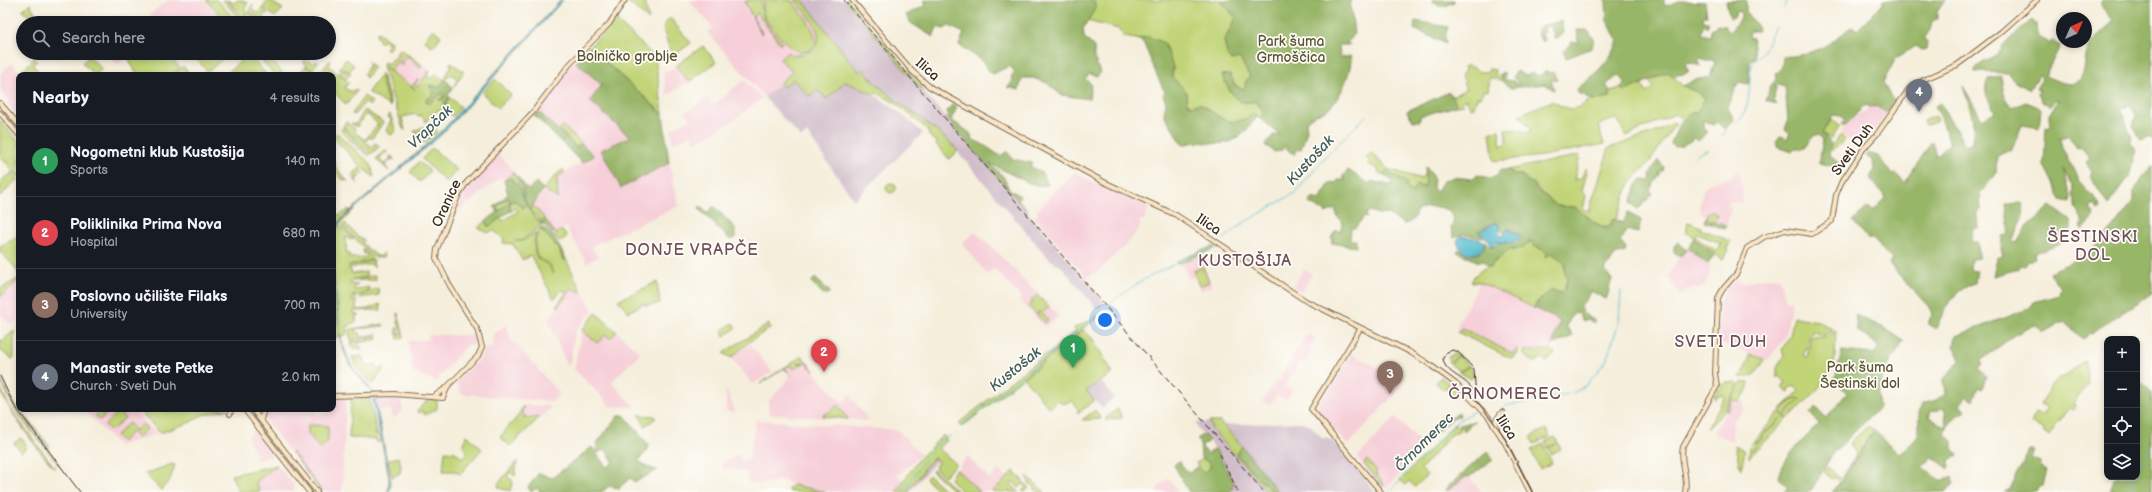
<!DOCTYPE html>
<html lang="en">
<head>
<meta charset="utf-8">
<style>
	:root { --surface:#171b24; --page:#20242c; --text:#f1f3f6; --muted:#9ea1a6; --line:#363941; --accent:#db2777 }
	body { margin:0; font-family:"Balsamiq Sans",sans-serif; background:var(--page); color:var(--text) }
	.controls { position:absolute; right:12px; bottom:12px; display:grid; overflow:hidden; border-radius:8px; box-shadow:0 2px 6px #0003 }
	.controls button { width:36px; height:36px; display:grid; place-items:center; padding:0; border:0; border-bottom:1px solid var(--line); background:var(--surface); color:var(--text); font:20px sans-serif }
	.compass { position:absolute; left:2056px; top:12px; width:36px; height:36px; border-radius:50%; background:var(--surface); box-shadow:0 2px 6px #0003; rotate:45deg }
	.you { position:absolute; left:1105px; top:320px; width:14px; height:14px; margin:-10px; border:3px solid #fff; border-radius:50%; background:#1a73e8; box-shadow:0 0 0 6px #1a73e833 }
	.badge { display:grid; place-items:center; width:26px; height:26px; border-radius:50%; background:var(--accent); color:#fff; font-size:13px; font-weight:700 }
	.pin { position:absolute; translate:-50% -33px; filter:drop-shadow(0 1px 2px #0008) }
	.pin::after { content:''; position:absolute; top:21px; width:14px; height:12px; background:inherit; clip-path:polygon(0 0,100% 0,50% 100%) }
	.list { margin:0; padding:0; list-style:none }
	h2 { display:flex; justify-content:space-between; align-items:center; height:52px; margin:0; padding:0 16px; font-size:17px }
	h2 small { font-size:13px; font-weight:400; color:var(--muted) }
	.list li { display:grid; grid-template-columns:26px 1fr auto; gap:12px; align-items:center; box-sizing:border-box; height:72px; padding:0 16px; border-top:1px solid var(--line) }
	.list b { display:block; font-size:15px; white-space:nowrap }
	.list p { margin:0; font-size:13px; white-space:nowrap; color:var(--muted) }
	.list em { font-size:13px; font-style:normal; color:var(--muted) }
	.icon { flex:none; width:22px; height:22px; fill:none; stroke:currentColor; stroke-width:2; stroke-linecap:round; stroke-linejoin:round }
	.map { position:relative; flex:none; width:2152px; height:492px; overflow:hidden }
	.search { position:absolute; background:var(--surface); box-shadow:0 2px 6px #0003; left:16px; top:16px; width:320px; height:44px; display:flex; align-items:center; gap:10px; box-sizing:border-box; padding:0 14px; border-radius:22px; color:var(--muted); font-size:15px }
	.panel { position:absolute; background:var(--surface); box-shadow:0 2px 6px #0003; left:16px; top:72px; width:320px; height:340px; border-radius:8px }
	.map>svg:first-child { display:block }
</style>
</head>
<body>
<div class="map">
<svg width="2152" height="492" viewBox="0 0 2152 492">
	<rect width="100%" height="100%" fill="#fdfcf7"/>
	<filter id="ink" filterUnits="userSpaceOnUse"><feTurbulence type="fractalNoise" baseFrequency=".025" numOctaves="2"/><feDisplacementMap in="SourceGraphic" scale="8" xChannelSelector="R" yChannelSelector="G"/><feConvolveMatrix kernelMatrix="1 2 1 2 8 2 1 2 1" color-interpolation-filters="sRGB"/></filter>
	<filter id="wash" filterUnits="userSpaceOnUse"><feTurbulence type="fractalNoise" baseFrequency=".012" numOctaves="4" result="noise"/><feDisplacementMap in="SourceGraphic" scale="16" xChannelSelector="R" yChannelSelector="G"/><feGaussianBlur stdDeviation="0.9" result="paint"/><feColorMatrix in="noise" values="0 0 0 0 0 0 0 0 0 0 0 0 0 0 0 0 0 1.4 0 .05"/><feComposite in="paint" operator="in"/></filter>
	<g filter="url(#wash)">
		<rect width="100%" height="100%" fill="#f5eedb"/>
		<!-- built -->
		<g fill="#f6cfd8" fill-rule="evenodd">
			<path d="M168 0H204L225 23H158L150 14Z"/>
			<path d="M691 0H797L826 39 815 54 764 97 707 32 713 28 690 1Z"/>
			<path d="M121 15 128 23H110L108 18Z"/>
			<path d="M399 48 430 70 407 102 386 67Z"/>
			<path d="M105 53H125L123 61 117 64Z"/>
			<path d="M576 62 602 85 590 101 630 137 620 188 669 163 679 206 591 246 598 257 587 263 566 227 556 234 533 205 544 191 558 199 557 177 594 156 563 126 559 129 535 109 569 65Z"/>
			<path d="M12 63 23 75H19V117L8 105V99L0 91V74Z"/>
			<path d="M676 66 689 82 667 95 663 73Z"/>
			<path d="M744 80 762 98 731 122 695 143 692 135 672 143 671 129 690 120 686 112 708 97 714 105Z"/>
			<path d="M1876 106 1888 114 1877 130 1875 129 1863 141 1855 136 1853 140 1847 139 1842 134 1843 129 1861 113H1865L1870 107Z"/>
			<path d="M496 152 514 171 504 180 501 177 453 215 463 191Z"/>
			<path d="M1738 170 1743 189 1742 203 1729 202 1728 207 1731 208 1727 225 1706 221 1707 217 1700 212 1699 207 1704 188 1710 183 1730 178Z"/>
			<path d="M1075 172 1095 184 1149 207 1144 220H1140V227L1128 243 1096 273 1091 274 1087 278 1035 217 1038 214 1037 211 1059 187Z"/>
			<path d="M975 232 996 251 1059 316 1045 327 1019 300 1021 297 994 268 987 274 962 243Z"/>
			<path d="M1688 248 1708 264 1710 269 1706 284 1698 290 1694 286 1690 290 1688 288 1680 296 1668 276 1680 256Z"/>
			<path d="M1201 256 1208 264 1204 266 1212 286 1200 291 1195 277 1189 279 1182 263Z"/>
			<path d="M1304 269 1312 274 1302 292 1293 286Z"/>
			<path d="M1779 277 1786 301 1791 300V305L1785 337 1768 360 1718 342 1720 302 1726 289 1736 279 1744 284 1757 279Z"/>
			<path d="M19 280V318L11 325 0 313V297Z"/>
			<path d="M1480 282 1560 321 1552 350 1524 351 1518 348 1512 356 1456 328Z"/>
			<path d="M572 288 584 293 593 311 575 332 570 363 567 366 548 320Z"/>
			<path d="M506 325 511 339 559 393 553 402 462 394 456 383V381L479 360 483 350 494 345 492 336Z"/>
			<path d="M582 330 597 343 607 335 611 338 617 332 640 353 611 382 635 407 609 406 606 401 574 369Z"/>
			<path d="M1308 333 1316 339 1311 347 1314 349 1304 364 1300 361 1284 386 1292 391 1286 400 1277 395 1271 404 1262 402 1277 379 1282 381 1283 378 1280 376Z"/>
			<path d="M429 335H477L480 346 468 344 436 381 413 372 408 341 428 340Z"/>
			<path d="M750 344 772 372 753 384 731 358Z"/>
			<path d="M1351 354 1388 372 1400 388 1348 445 1315 407 1334 383Z"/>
			<path d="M805 362 842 403 850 395 869 421 768 414 769 401 791 376 785 368 790 365H801Z"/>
			<path d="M726 389 735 411 734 413 726 411Z"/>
			<path d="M399 395 403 410 394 418 390 409 378 411 376 396Z"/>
			<path d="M333 398 343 397 346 400 342 492H321L264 418V409H315L316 414 328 413V409H333ZM308 425 328 426V441L320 448 308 433Z"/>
			<path d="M1733 400 1744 402V409L1733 422 1732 441 1713 433Z"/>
			<path d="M527 405 551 406V407L539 419H523L518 415 522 407Z"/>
			<path d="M88 409H133L157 434 119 446 85 412Z"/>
			<path d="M1395 417 1425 447 1384 491 1357 458Z"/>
			<path d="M756 420 898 430 921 455 897 475 905 482 896 492H825L793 485 784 480 764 484 748 483 747 472 723 469 722 463 739 454 741 459 749 460Z"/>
			<path d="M252 427 273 456 255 460 256 455 248 437 252 433Z"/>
			<path d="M967 456 990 479 999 470 1007 478 992 492H980L957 470Z"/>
			<path d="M277 465 293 483 294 492H260L256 487 257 481Z"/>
			<path d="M1467 475 1482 492H1446Z"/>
			<path d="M1169 478 1178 492H1154L1166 480Z"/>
		</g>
		<!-- industrial -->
		<g fill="#d1bdca">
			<path d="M802 0H845L1105 303 1098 309 1095 307 1062 267 1049 259 952 145 939 133 879 88 863 69 859 73Z"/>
			<path d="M793 79 809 96 817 90 845 82 874 94 904 116 923 133 854 200 807 133 801 138 764 97 781 83 784 87Z"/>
			<path d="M1101 381 1114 398 1102 408 1086 391Z"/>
			<path d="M1209 422 1220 438 1268 492H1231L1234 483 1220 455 1197 427 1196 423Z"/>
			<path d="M1301 422 1311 426 1323 439 1326 437 1334 443 1376 492H1278L1223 425Z"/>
			<path d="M935 458 937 460 910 491 908 489 919 478 922 469Z"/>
		</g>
		<!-- green -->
		<g fill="#c1d477" stroke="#7e7f4a" fill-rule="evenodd">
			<path d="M206 0H217L238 23H228Z"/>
			<path d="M222 0H226L247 23H243Z"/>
			<path d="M227 0 235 3 237 0H242L246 3 248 2 245 9 246 13 243 16Z"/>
			<path d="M268 0 283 9 275 17 263 8Z"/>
			<path d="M629 0H644L649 20 628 2Z"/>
			<path d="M749 0H763C757 17 772 30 782 43L780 44 757 13 753 17 762 33 761 34 745 2Z"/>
			<path d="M766 0H791C800 11 835 48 801 52 790 51 768 25 764 15 762 10 763 5 766 0Z"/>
			<path d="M795 0H802L804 2 859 72 863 69C889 102 930 119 958 151L949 159 936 144 937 142 936 140 934 141 928 134 929 132 927 129 895 103 876 92 874 94 845 82 827 99 817 90 809 96 793 79 784 87 780 83 792 72 780 59 788 52 792 56C796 53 804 56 809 52 832 38 806 13 795 0Z"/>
			<path d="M845 0H848L912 75 924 86 921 89Z"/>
			<path d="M1093 0H1220L1236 18 1224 41 1240 58 1250 77 1244 90 1232 83 1237 100 1243 103 1256 101 1264 112 1260 118 1254 113C1232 131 1219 117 1200 103L1192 106 1186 103 1185 91 1172 77 1173 67 1170 62 1145 37 1136 39 1124 37 1119 29 1087 21 1096 7Z"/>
			<path d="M30 4 37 16 28 15 23 12V9Z"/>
			<path d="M253 4 251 8 258 14 262 8 268 14H263L264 22 249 11Z"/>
			<path d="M248 12 264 23H249L243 17Z"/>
			<path d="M670 18 691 43 676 54 670 51 664 32V24Z"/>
			<path d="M616 20 655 57 663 114 589 47Z"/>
			<path d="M433 29 441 36 433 47 424 40Z"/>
			<path d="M378 32 393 44 389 49H385L389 42 386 41 380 42 376 34Z"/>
			<path d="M703 46 716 62 689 82 676 66Z"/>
			<path d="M400 49 422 65 420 67 408 56 404 61 396 55Z"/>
			<path d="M131 53H167L180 68 171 75H137L129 59Z"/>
			<path d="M191 53H213L215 55 229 53 208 72Z"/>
			<path d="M255 53H266L284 75H275Z"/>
			<path d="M301 53H309L311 55 305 59 313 64 316 61 318 62 312 70 303 62 305 60Z"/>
			<path d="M248 54 267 75H225Z"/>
			<path d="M89 56 102 69 95 75 82 63Z"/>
			<path d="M394 56 404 64 403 66 397 62 391 71 387 68H383L384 62 388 64Z"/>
			<path d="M34 58 37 61 33 65 41 75H29L24 69Z"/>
			<path d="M346 59 354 65 350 71 339 68Z"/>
			<path d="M330 60 331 61 329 66 349 83 344 88 352 92 354 89 357 91 346 105 333 90V75H318Z"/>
			<path d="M367 61 374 67 366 78 364 74 370 64Z"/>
			<path d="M450 62 463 71V73L453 88 458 80 451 74 438 87 432 90 436 98 439 94 445 96 441 99 446 102 443 106 446 105 449 97 461 107 453 116 440 110 431 114 426 122 421 115 418 117 416 114 402 117 405 130 403 129 384 70 387 69 416 90 412 86 418 79 415 85 417 87 430 70 427 77 433 78 435 74 444 80 451 66Z"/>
			<path d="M1468 65 1470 68 1473 66 1479 72H1488L1489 69 1495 70V75H1501L1502 81 1490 77 1488 91 1483 90 1481 97H1477L1474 107 1471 108 1466 99 1461 102 1463 105 1457 106 1451 97 1466 89 1463 83 1465 81 1461 76 1465 70 1464 68Z"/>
			<path d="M183 66 191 75H173Z"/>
			<path d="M306 66 312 71 308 75H297Z"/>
			<path d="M342 70 351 73 346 79 339 73Z"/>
			<path d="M1668 72 1683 86 1701 94 1705 99 1697 112 1692 113 1677 128 1682 119 1675 114 1626 136 1617 118 1598 125 1604 144 1543 156 1494 161 1490 133 1499 130 1501 146 1507 143 1505 129 1519 130 1529 133 1531 129 1519 115 1552 101C1569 111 1576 112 1591 99L1595 100 1610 97V91L1621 88 1624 92 1641 84 1647 93 1653 87 1649 81Z"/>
			<path d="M380 73 383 76 391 104 390 107Z"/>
			<path d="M380 76 389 106 368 92Z"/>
			<path d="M495 79 511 95 498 108 482 93Z"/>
			<path d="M364 96 372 102 369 106 366 101 354 115 352 114Z"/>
			<path d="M365 110 383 122 372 139 369 137 365 142 373 147 375 143 380 146 371 154 343 126 346 122 355 129 354 132 365 140 378 124 367 114 357 127 351 123 356 124Z"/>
			<path d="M390 114 396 131 391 135 386 131 391 120 388 117Z"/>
			<path d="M1935 116 1937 121 1925 126 1923 121Z"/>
			<path d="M1832 119 1840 125 1831 139 1822 133Z"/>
			<path d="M0 120 19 142V177L0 156Z"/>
			<path d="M1672 122 1676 123 1651 160 1630 183 1616 220 1613 219 1610 225 1606 228 1588 219 1575 207 1557 206 1522 175H1516L1508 170 1580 155 1574 180 1581 178 1586 168 1587 173 1582 190 1586 196 1583 209 1589 211 1609 148 1662 130Z"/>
			<path d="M431 124 438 132 424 143 414 131Z"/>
			<path d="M563 126 581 143 577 148 559 129Z"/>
			<path d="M343 127 370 156 357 147 341 130Z"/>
			<path d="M337 133 371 164 374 177 361 167 333 137Z"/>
			<path d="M1841 135 1845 140 1832 151 1830 147Z"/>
			<path d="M432 148 457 170 446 182 422 159Z"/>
			<path d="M385 150 388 154 386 152 379 159 384 164 391 158 389 156 393 157 394 160 392 159 385 165 389 171 376 159Z"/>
			<path d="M1371 153 1388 169 1422 179 1424 173C1426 178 1427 183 1424 187L1419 186 1413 192 1403 186 1407 184C1401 178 1394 177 1387 171L1381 175 1378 172 1379 170 1368 164 1370 161 1366 158Z"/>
			<path d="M333 161 336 164 335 166 348 182 346 180 344 181 333 169Z"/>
			<path d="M419 162 430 171 420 182 410 172Z"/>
			<path d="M360 168 364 172 356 180 358 183 354 179 357 176 356 174 352 177V175Z"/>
			<path d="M562 169 565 172 557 177 558 199 543 189Z"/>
			<path d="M12 171 19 181 17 179 0 197V182L8 175 10 176Z"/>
			<path d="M513 172 522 188 528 209 541 225 523 240 515 241H523L536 232 534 243 535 254 538 259 549 265 553 274 550 265C547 262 542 262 539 259 532 251 536 235 540 228L559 249 564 260 566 259 581 290V292L572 288 558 307 557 305 567 292 562 290 554 299 531 256 522 260 513 244 503 243 504 239 493 230 488 233 478 228 486 221 488 227 501 218 503 221 518 211 516 208 510 212V202L515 201 523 208 518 185 506 179Z"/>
			<circle cx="891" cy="188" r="5"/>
			<path d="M508 198 510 201 498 212 497 206Z"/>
			<path d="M358 205 339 226 354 239 349 240V237L345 238 347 254H350L349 258H366L367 255 364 254 363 250H365L372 258 369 261 348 266 373 260 374 267 372 264 349 268V270H351L352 274 366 272 367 277 353 279H362L375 275 376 280 350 281 351 284 358 285 354 287 355 290 369 287 370 290 365 294 352 296 357 298 352 299V301H357L356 310 368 309 380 304 381 310 354 311V314L359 315 356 316V322L348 326 346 335 333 338V218L337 214 339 216 349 209 350 210 336 224 337 225Z"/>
			<path d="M533 205 545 219 542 222 545 225H542L538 218 530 210Z"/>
			<circle cx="1712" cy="216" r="5"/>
			<path d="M1688 222 1701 227 1700 229 1730 241 1729 246H1727L1726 248 1728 249 1723 260 1694 239 1695 237 1686 233ZM1697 234 1721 243 1717 251 1695 237Z"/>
			<path d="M345 223 359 238 364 240 362 243 378 257 383 252 384 257 375 258 342 226Z"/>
			<circle cx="561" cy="236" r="5"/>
			<path d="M17 237 19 239V274L14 266 0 252V246Z"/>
			<path d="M1531 241 1547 253 1545 257 1552 253 1565 263V274L1568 278 1562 293C1552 293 1537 296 1534 308L1480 282H1471L1475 275 1487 266 1491 267 1492 264 1511 249 1523 248Z"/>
			<path d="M1213 246 1216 248 1178 264 1177 261Z"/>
			<path d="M1203 267 1209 282 1199 286 1193 271Z"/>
			<path d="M19 278V280L0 297V289Z"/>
			<path d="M657 282 660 303 646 306 644 303 629 312 618 300Z"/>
			<path d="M378 288 379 295 360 298V296Z"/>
			<path d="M1037 295 1049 307 1042 313 1048 320 1045 323 1037 315 1040 311 1036 314 1028 306 1032 303 1033 304 1031 301Z"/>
			<path d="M398 313 404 337 398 339 396 329 397 327 399 329V335L402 331 398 323Z"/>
			<path d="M596 313 617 332 610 338 606 335 597 343 582 330Z"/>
			<path d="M1096 315 1099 319 1094 320 962 427 960 425V422L983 404 984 406 985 402 1034 363H1037V361L1045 354 1047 355 1076 331 1074 328 1091 320Z"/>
			<path d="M1794 317 1818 321 1834 330 1823 336 1812 331 1803 356 1807 357 1812 336 1825 338 1836 331C1835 340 1836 355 1834 363 1827 385 1804 402 1788 419L1785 416 1798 402 1784 415 1780 411 1795 399 1800 401V399L1795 398 1781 409 1799 391 1794 386 1790 388 1788 393 1782 387 1786 382 1778 376 1777 378V368L1784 355 1782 350 1790 335Z"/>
			<path d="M733 323 736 328 724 336 722 330Z"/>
			<path d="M383 324 384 326 356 329 357 333 360 332 361 337 377 334 363 339 351 340 349 332 351 329Z"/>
			<path d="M769 324 770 328 749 342 731 358 723 353Z"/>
			<path d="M1462 328 1513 354 1518 348 1519 351 1513 358H1510L1457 332Z"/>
			<path d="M1083 330 1092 338 1113 373 1086 391 1094 400 1078 414 1077 412 1079 411 1073 401 1062 404 1058 400 1049 408 1024 378Z"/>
			<path d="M14 331V358L12 359 0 350V340L2 341Z"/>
			<path d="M377 336 378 339 358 343 362 349 353 348 351 342 364 341Z"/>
			<path d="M1552 350 1555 354 1546 362 1542 358 1534 363 1522 353 1524 351Z"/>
			<path d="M1455 353 1459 355 1449 363 1448 357Z"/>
			<path d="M1749 354 1764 359C1760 371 1753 379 1740 377L1749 360Z"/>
			<path d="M362 356 367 366 376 364 378 370 385 368 372 385 357 367 352 357Z"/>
			<path d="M802 356 814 371 805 362 797 363H804L793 369 790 365 785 368 791 376 784 368 760 384Z"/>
			<path d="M1459 356 1469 366 1460 371 1450 364Z"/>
			<path d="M2085 360 2088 384 2073 403 2076 406 2074 409 2069 407 2049 436 2043 433 2042 429 2031 423 2036 413 2043 416 2047 407 2040 404 2051 386 2059 377 2062 378Z"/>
			<path d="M1470 366 1474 376 1470 379 1460 372Z"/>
			<path d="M1441 377 1450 384 1443 390 1436 383Z"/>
			<path d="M0 379 18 411 59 465 17 413Z"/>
			<path d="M1741 382 1749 383C1749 388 1743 398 1739 401L1732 400 1729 410H1726Z"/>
			<path d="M1728 383 1737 382 1738 385 1722 414 1707 429 1724 398 1721 395 1715 399C1713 392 1720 385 1728 383Z"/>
			<path d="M1451 385 1459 393 1454 398 1446 390Z"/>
			<path d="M0 388 14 414 55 468C46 462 0 399 0 388Z"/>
			<path d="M369 397 377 433 373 434H378L379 443 374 439 349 438 351 401Z"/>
			<path d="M429 399 437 400V409L425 415 422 411 419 413 417 411Z"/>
			<path d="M838 405 848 419 823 416V414H826Z"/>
			<path d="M523 406 524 409 521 412 524 414V418L526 416V418H531V416L532 418 534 416V418L536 417 539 418 510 446 500 437 518 416Z"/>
			<path d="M20 409 50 447 49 448 22 412Z"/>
			<path d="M102 409 109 411 100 420 95 416Z"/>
			<path d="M138 409H229L202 415 191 422 160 433Z"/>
			<path d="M1118 409 1122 418 1106 420V418Z"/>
			<path d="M1095 410 1101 419 1082 420Z"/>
			<path d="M118 412 125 418 111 431 105 425Z"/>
			<path d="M1779 412 1787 419 1749 458 1750 445 1754 441 1756 443 1755 440 1763 431 1765 432 1752 451 1765 434 1781 419 1766 432 1764 430Z"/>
			<path d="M639 415 655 416 656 418 645 426Z"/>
			<path d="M254 416 314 492H312Z"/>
			<path d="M1209 422H1220L1223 425 1242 446 1236 454 1272 492H1268L1212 429Z"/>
			<path d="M129 423 135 429 122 442 116 435Z"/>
			<path d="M142 424 147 429 138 438 133 433Z"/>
			<path d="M1455 424 1460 430 1451 435 1421 469 1427 475 1415 487 1409 481 1405 485 1400 480Z"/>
			<path d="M308 425 328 426V441L320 449 308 433Z"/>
			<path d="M1868 426 1874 430C1860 450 1849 471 1834 491L1855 457 1856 454 1850 443Z"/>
			<path d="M1546 429 1550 437 1534 444 1530 437Z"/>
			<path d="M467 435 482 449 460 474 454 471H443L445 451 455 452 462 458 468 452 463 447Z"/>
			<path d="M943 435 947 441 938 448 956 464 944 476 935 468 938 461 934 458 923 469 924 471 908 489 910 492H896L919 459Z"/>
			<path d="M1555 437 1558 443 1547 448 1545 442Z"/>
			<path d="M21 438 26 444 25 446 26 448 21 452 14 443Z"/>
			<path d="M1558 443 1561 449 1551 454 1548 448Z"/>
			<path d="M1543 444 1552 463 1540 469 1531 450Z"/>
			<path d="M1735 445 1745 451 1741 469 1740 468Z"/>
			<path d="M292 452 321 490 323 492H321Z"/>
			<path d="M398 457 401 465 400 473 392 477 388 460Z"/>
			<path d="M1203 459 1208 462 1211 467 1203 473 1196 463Z"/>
			<path d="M1367 460 1377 471 1375 473 1384 484 1383 486 1364 464Z"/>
			<path d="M517 461 515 476 510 472 507 476 513 481 510 491 499 488 498 484Z"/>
			<path d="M172 464 175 465 170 480 161 490 145 474Z"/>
			<path d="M277 465 256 482 260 492H239L231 475Z"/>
			<path d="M1827 467 1840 477 1838 480 1834 477 1832 479 1824 472Z"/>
			<path d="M934 470 958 492H955L932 471Z"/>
			<path d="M955 470H957L980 492H962L950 479Z"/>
			<path d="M1014 471 1029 488 1024 492 1022 491 1026 487 1023 484 1019 488 1013 482 1011 484 1019 492H992Z"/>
			<path d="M929 475 947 492H940L927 480 926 478Z"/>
			<path d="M1027 476 1045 492H1038L1029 483Z"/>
			<path d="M793 485 825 492H790L787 489Z"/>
		</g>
		<!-- forest -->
		<g fill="#98b668" stroke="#6a7043" fill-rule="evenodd">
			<path d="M924 0H1093L1096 7 1083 29 1084 37 1094 47V58L1100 72 1097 77 1090 74 1085 79 1091 84 1089 99 1061 95 1047 83 1033 78H1022L1019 90 1007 87 1013 81 1011 77 1015 72 1009 66 993 74 991 73 980 59 959 45 964 33 949 26 944 29 937 27 933 37 911 23 906 15 926 5Z"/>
			<path d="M1220 0H1350L1354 33 1347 43 1351 45H1339L1340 58 1351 56C1352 71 1340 101 1327 109 1318 115 1315 113 1306 122L1307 130 1301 149H1297L1295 154 1290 152 1284 146 1282 150 1275 152 1265 145 1273 135H1280L1260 118 1264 112 1256 101C1237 106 1229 92 1222 75L1230 74 1235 86 1244 90 1246 80 1250 77 1240 58 1232 60 1228 58 1224 41 1236 18Z"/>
			<path d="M1432 0H1454V2L1445 6H1438Z"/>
			<path d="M1606 0H1664V4L1667 6 1679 1 1705 2 1707 15 1704 16 1703 21 1708 22V26H1703L1701 34 1710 36 1712 28 1715 29 1716 25 1726 26V28L1730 32 1741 17V11L1736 12 1734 17 1730 18 1726 1 1746 0V14C1751 17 1758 24 1758 31H1750L1749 37 1753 38 1755 58 1749 62V84L1739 82 1727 106 1734 120 1724 129 1717 122 1714 125 1703 120V128L1708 132 1698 141 1695 138 1682 146 1674 147 1671 144C1675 132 1683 114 1697 112L1705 99 1701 94 1683 86 1694 80 1710 77 1715 62 1712 60H1705L1700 58 1698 61 1700 66 1692 62 1686 63 1685 66 1688 68V72L1683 75 1680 74 1674 77 1668 72 1624 92 1621 88 1626 83 1618 75 1606 85 1610 91V97L1595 100 1587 98 1585 95 1579 94 1577 89C1593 76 1611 61 1618 41L1607 21Z"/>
			<path d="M1883 0H1945L1937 12V19L1932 21 1930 30 1924 39 1927 43 1926 49 1922 50 1916 46 1896 58 1883 82 1891 98 1896 101 1887 113 1876 106 1870 107 1866 105 1845 126 1842 125 1845 119 1841 116 1833 115 1822 133 1831 143 1829 155 1842 166 1841 168 1819 163 1823 139 1818 135H1815L1802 149H1795L1792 152 1778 147 1776 142 1780 136 1787 139 1790 133 1785 129 1788 121 1785 86 1777 84 1773 99 1776 104 1766 101 1770 87 1777 78 1776 73C1782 70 1783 64 1783 57 1815 55 1828 46 1852 26L1857 30 1883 4Z"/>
			<path d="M2102 0H2152V140L2150 136 2141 140 2133 125 2136 116 2131 106 2121 108 2129 131 2133 137 2130 143 2136 148 2129 177 2108 205 2090 176 2092 171 2086 162 2090 158 2081 147 2077 148 2068 135 2060 139 2062 147 2080 183 2082 184 2088 192 2094 196 2101 208 2098 210 2095 205 2090 208 2095 217 2082 231 2080 226 2084 223 2075 207V201L2073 194 2074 188 2063 169 2071 196 2070 202 2061 200 2044 165 2046 127 2049 128 2051 125C2048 113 2051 110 2059 101L2058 99 2051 106 2042 102 2038 94 2040 90 2037 88 2042 77 2039 75 2030 90 2016 82 2007 73 1975 72V68L1987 60 1988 61 2002 50 2001 47 2032 20 2036 24 2037 35 2048 41V45H2050V41L2053 40 2060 46 2045 76C2060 82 2078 92 2084 71 2085 65 2085 58 2087 52 2092 38 2106 32 2113 20L2100 5Z"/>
			<path d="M1415 21 1448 27 1445 35 1446 44 1414 29Z"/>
			<path d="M1562 21 1563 33 1555 40 1551 26 1544 27 1545 32 1541 33 1545 41H1541L1537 32 1542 25Z"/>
			<path d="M1577 30H1587L1594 38 1592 48 1566 58 1563 51 1572 42 1578 43Z"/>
			<path d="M1149 37 1164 43 1173 67 1172 77 1186 91 1187 103 1192 106 1200 103C1219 117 1232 131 1254 113L1258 116C1241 137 1235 146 1207 143 1198 142 1192 142 1183 145L1164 114 1166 102 1163 95 1165 92C1156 76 1151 59 1143 42L1136 39Z"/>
			<path d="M589 47 663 114 669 163 621 188 601 150 630 137 590 101 602 85 576 62Z"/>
			<path d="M1517 71 1525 76 1533 73 1540 76 1545 72 1555 73 1557 79 1551 80 1554 90 1545 84 1511 88 1502 81 1501 73 1504 72 1505 80 1515 81 1516 85 1518 82 1513 77Z"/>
			<path d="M2001 76 2004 94 2012 108 2026 102 2041 108 2039 128 2022 125 2012 149 1997 156 1996 174 1980 193 1981 210 1977 212 1978 228H1973L1972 242H1978L1979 258 1971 259 1970 270 1977 271 1975 283C1953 290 1944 309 1936 329L1929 325V320L1933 314 1931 309 1889 264 1892 260 1872 238 1869 240 1853 221 1868 207 1873 211 1886 198 1870 178 1874 170 1873 161 1866 156 1868 153 1878 156 1892 175 1896 174 1905 183 1932 141 1936 156 1950 143C1944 129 1943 118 1935 106L1940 103 1965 145 1973 142C1976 123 1969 105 1963 86L1982 119 1995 112C1989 100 1981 91 1989 78Z"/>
			<path d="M446 80 453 88 448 95 449 97 446 105 442 107 445 102 441 99 439 101V99L445 97 441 94 429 104 425 101 434 94 429 85 438 87Z"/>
			<path d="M1449 92 1457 106 1420 116V121H1413L1407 111Z"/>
			<path d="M953 104 957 107 951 120 970 133 973 140C985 144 991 151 1001 156L1007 151 1012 159 1032 163 1030 166 1042 173 1048 185H1037L1032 183 1031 184 989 163 1003 176 1009 189 1020 196 1018 199 1028 212 946 118 949 115 946 111Z"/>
			<path d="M539 112 577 148 581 143 594 156 582 163 534 115Z"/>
			<path d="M1658 160 1664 167 1663 171 1660 172V175L1650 189 1653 194 1638 209 1631 203 1637 185 1642 179 1648 181 1651 178 1650 175Z"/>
			<path d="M2152 165V293L2083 339 2064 322 2043 332 2035 325 2014 335 1982 360 1983 365 1979 369 1986 376 1982 389 1978 387 1973 401 1966 396 1960 405 1965 411 1951 420 1945 433 1953 441V448L1958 456 1949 460V469L1933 457 1922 467 1942 482 1953 476 1954 484 1945 492H1832C1850 477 1860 449 1874 430L1899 454C1906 448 1920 439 1919 429 1919 416 1917 417 1922 404L1936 400 1945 394 1943 380 1960 360 1954 346 1956 336 2030 308 2034 302 2059 295 2061 287 2054 281 2049 272 2072 262 2094 248 2112 229 2133 202V192ZM1945 409 1946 428 1929 417 1931 411Z"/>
			<path d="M1426 166 1434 179 1433 187 1435 192 1437 191 1443 181 1454 177 1472 179 1478 175 1490 178 1498 174 1500 170H1508L1516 175H1522L1528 182 1534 183 1536 189 1557 206 1575 207 1601 227 1606 228 1610 226 1613 219 1623 223 1628 213 1641 220 1638 233 1627 230 1620 241 1626 248 1625 252 1615 255 1605 270 1612 280C1608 286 1610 294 1605 299L1591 291 1580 308 1584 314 1595 321 1593 323 1588 319 1583 321 1578 313H1574L1566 326 1573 336 1552 345 1560 321 1534 308 1535 305 1551 290 1562 293 1565 290 1568 278 1565 274V263L1552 253 1545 257 1547 253 1536 246 1534 247 1531 241 1523 248 1511 249 1492 264 1491 267 1481 260 1479 262 1457 252 1459 249C1465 255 1477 258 1483 249 1485 247 1484 242 1485 240L1492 248 1498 242 1514 245 1521 239V235L1508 228 1505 233 1499 230 1501 226 1495 222 1478 231 1484 238 1463 234 1454 238 1451 228C1463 206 1430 203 1416 211 1415 219 1412 222 1404 224L1388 214H1378L1370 211 1366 214 1367 218 1364 217 1355 228H1351L1350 240H1356V247L1331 243 1333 240 1331 238 1336 230 1340 232 1343 223 1338 218 1335 209 1325 213 1324 209 1321 210 1309 203 1312 198 1319 200 1331 182 1335 183 1338 180H1346L1342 177 1348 170 1369 184 1371 181C1377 183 1384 184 1391 185L1393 182 1383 174 1387 170C1393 177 1401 178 1408 184L1404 186 1413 192 1416 185 1424 187C1428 180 1423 174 1426 166Z"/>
			<path d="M517 176 528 190 536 182 543 189 530 210 524 198 523 187Z"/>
			<path d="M511 178 520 188 526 205 524 208 515 201 510 202V211L488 227 486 221 498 212 494 207 508 194 504 180ZM508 198 510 201 499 211 497 206Z"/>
			<path d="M2022 203 2024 216 2012 242 2017 243 2025 229 2051 206 2071 221V229L2066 242 2034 254 2035 259 2027 261 2026 264 2018 267V269L1993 276 1997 258 2003 256 2001 249 2002 236 2008 235 2009 224 2006 204Z"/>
			<path d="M700 206 707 213 714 206 735 228V238L730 240 699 209Z"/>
			<path d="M1706 217 1707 221 1727 225 1725 229 1704 222Z"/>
			<path d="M545 219 556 234 550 231 541 222Z"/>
			<path d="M542 227 553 235 566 259 563 260 559 249 540 228Z"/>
			<path d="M1694 239 1715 254 1708 264 1688 248Z"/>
			<path d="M1678 242 1687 250 1680 256 1674 252V246Z"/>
			<path d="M815 278 830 292 825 296 811 282Z"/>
			<path d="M1855 315 1882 327 1904 341C1890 363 1875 381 1879 408L1833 453 1812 489 1808 492H1784L1788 487 1779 478C1783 456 1804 440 1819 424L1810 413 1816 407 1826 418 1847 393 1835 380 1842 351 1874 354 1879 347 1857 330Z"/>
			<path d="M2143 383 2152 393V492H2110V488L2115 477H2137V387Z"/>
			<path d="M1459 412 1460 416 1452 419 1432 436 1426 434 1443 415 1452 418Z"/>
			<path d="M619 415H624L648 444 646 452 638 461 650 468 658 470 635 482 630 478 619 488 609 486 602 492H540L537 488 531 492 528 487 539 473 552 478 592 447 606 467 614 463 605 449 598 453 596 444Z"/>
			<path d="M1475 421 1464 431 1458 425Z"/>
			<path d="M1203 434 1209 440 1202 447 1208 454 1215 448 1234 483 1230 492H1189L1174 465 1179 461 1183 468 1190 472 1198 466 1203 473 1211 467 1208 462 1201 458 1200 442 1197 439Z"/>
			<path d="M1242 446 1278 492H1272L1236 454Z"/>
			<path d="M2029 450H2034L2031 458 2040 462V466L2047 470 2043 485 2039 486 2036 492H2004L2010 489Z"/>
			<path d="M1488 451 1493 460 1469 477 1467 476 1447 491 1445 489Z"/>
		</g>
		<!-- water -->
		<g fill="#50bacd" stroke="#467276">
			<path d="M561 0H563L443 133 342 219 333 236 334 229 342 218 442 131Z"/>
			<path d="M1495 223 1500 226 1499 234 1503 236 1508 229 1519 235 1520 238 1513 243 1496 242 1491 247 1490 241 1479 232Z"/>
			<path d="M1461 236 1479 239 1484 242V246L1478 253C1466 254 1461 253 1457 241Z"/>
			<path d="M333 266C336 297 336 335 350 363 357 377 370 383 375 398L391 483 389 492H388L389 477 371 391 350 365 341 343Z"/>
		</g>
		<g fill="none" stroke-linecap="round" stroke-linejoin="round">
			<!-- stream -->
			<g stroke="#50bacd" stroke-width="1">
				<path d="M1784 8 1787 0"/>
				<path d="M1735 124C1752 115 1749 79 1751 63L1764 51 1775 26"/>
				<path d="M1721 136 1728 127"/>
				<path d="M1695 156 1708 149"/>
				<path d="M1224 239 1242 224 1296 192 1326 156 1366 116"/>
				<path d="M1109 305C1140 277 1177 263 1215 247"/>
				<path d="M1505 406 1573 393 1586 385 1606 361 1619 322 1621 291"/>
				<path d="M961 426 1101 312"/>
				<path d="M2137 470 2147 452 2152 448"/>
				<path d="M902 492C918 473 926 447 950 436"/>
				<path d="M1389 492 1455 423 1476 410"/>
				<path d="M2133 492 2132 483 2134 477"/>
			</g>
		</g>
	</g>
	<g filter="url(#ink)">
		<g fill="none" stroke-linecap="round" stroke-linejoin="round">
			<defs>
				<g id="secondary">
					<path d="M852 0 912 71 930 87 1104 182 1176 215 1306 301 1408 351 1426 362 1456 384 1488 416 1505 443 1530 492"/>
					<path d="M0 103 19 125"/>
					<path d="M0 113 19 135"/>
					<path d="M1360 329 1311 409 1381 492"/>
					<path d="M333 396 394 394 443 398 448 386 478 356 482 347 477 329 450 286 436 258 437 249 459 194 467 182 532 113 569 65 609 24 625 0"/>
					<path d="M433 397 446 388"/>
					<path d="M244 409 309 492"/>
					<path d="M252 409 317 492"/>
					<path d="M230 414 232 409"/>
					<path d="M261 420 264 409"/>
					<path d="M1497 427 1496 420 1502 412"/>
					<path d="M1685 492C1689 476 1679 462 1683 447L1717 386 1715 373 1718 298 1723 289 1737 273 1747 248 1764 237 1785 230 1812 234 1832 221 1836 195 1841 183 1864 148 1877 134 1909 89 1923 80 1957 65 1968 57 2001 32 2037 0"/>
				</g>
			</defs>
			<!-- secondary casing -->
			<use href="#secondary" stroke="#7c6f60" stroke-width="6"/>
			<!-- secondary -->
			<use href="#secondary" stroke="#fbe6c4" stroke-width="4"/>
			<!-- tram -->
			<g stroke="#3b2a1e" stroke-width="1">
				<path d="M0 376 14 405 80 492"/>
				<path d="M1474 393C1470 378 1444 375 1443 358L1447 352 1453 350 1458 352 1474 369 1476 400 1502 433 1532 492"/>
			</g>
			<!-- rail -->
			<g stroke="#3b2a1e" stroke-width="1" stroke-dasharray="6 3" stroke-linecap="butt">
				<path d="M844 0 1264 492"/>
				<path d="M1220 454 1238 492"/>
			</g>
		</g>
	</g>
	<g text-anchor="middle" stroke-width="3.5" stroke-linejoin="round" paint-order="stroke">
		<!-- park labels -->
		<g font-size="14" fill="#5c5434" stroke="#fdfcf7">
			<text x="1291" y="46">Park šuma<tspan x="1291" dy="16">Grmoščica</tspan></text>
			<text x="627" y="61">Bolničko groblje</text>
			<text x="1860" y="372">Park šuma<tspan x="1860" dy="16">Šestinski dol</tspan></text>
		</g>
		<!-- street labels -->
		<g font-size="14" fill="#3b2a1e" stroke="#fdfcf7">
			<text transform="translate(928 69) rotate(41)" y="5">Ilica</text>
			<text transform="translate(1852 149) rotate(-54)" y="5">Sveti Duh</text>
			<text transform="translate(446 203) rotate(-65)" y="5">Oranice</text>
			<text transform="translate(1209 224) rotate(34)" y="5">Ilica</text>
			<text transform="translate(1507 427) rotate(57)" y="5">Ilica</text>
		</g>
		<!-- water labels -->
		<g font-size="15" font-style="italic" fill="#425c5b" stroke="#fdfcf7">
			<text transform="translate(430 127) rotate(-44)" y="5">Vrapčak</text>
			<text transform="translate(1310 160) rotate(-47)" y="5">Kustošak</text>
			<text transform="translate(1015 369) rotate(-39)" y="5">Kustošak</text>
			<text transform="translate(1424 442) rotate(-45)" y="5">Črnomerec</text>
		</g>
		<!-- quarter labels -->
		<g font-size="16" letter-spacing="1" fill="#704e59" stroke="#fdfcf7">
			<text x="2093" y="242">ŠESTINSKI<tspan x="2093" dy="18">DOL</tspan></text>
			<text x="692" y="255">DONJE VRAPČE</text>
			<text x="1245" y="266">KUSTOŠIJA</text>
			<text x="1721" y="347">SVETI DUH</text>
			<text x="1505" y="399">ČRNOMEREC</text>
		</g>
	</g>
</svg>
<div class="controls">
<button>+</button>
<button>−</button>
<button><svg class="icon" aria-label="locate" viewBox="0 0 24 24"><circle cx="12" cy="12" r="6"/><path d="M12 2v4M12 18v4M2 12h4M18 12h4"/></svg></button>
<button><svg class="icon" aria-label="layers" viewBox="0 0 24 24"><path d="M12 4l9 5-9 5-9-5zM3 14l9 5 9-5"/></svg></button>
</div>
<svg class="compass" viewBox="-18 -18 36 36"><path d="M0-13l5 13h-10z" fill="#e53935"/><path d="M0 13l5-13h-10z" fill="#9ea1a6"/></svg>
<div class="you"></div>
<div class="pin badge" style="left:1073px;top:368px;background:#2e9e5b">1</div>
<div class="pin badge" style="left:824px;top:372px;background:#e0444e">2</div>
<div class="pin badge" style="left:1390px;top:394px;background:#8d6e63">3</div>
<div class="pin badge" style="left:1919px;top:112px;background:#6b7280">4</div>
<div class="search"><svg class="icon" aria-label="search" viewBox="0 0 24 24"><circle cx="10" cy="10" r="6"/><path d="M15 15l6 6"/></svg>Search here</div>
<section class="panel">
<h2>Nearby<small>4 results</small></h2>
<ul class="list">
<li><span class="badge" style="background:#2e9e5b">1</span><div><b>Nogometni klub Kustošija</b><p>Sports</p></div><em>140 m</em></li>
<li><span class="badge" style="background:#e0444e">2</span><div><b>Poliklinika Prima Nova</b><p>Hospital</p></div><em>680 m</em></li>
<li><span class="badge" style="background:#8d6e63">3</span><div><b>Poslovno učilište Filaks</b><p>University</p></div><em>700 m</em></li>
<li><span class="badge" style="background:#6b7280">4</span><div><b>Manastir svete Petke</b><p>Church · Sveti Duh</p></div><em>2.0 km</em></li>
</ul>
</section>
</div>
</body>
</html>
